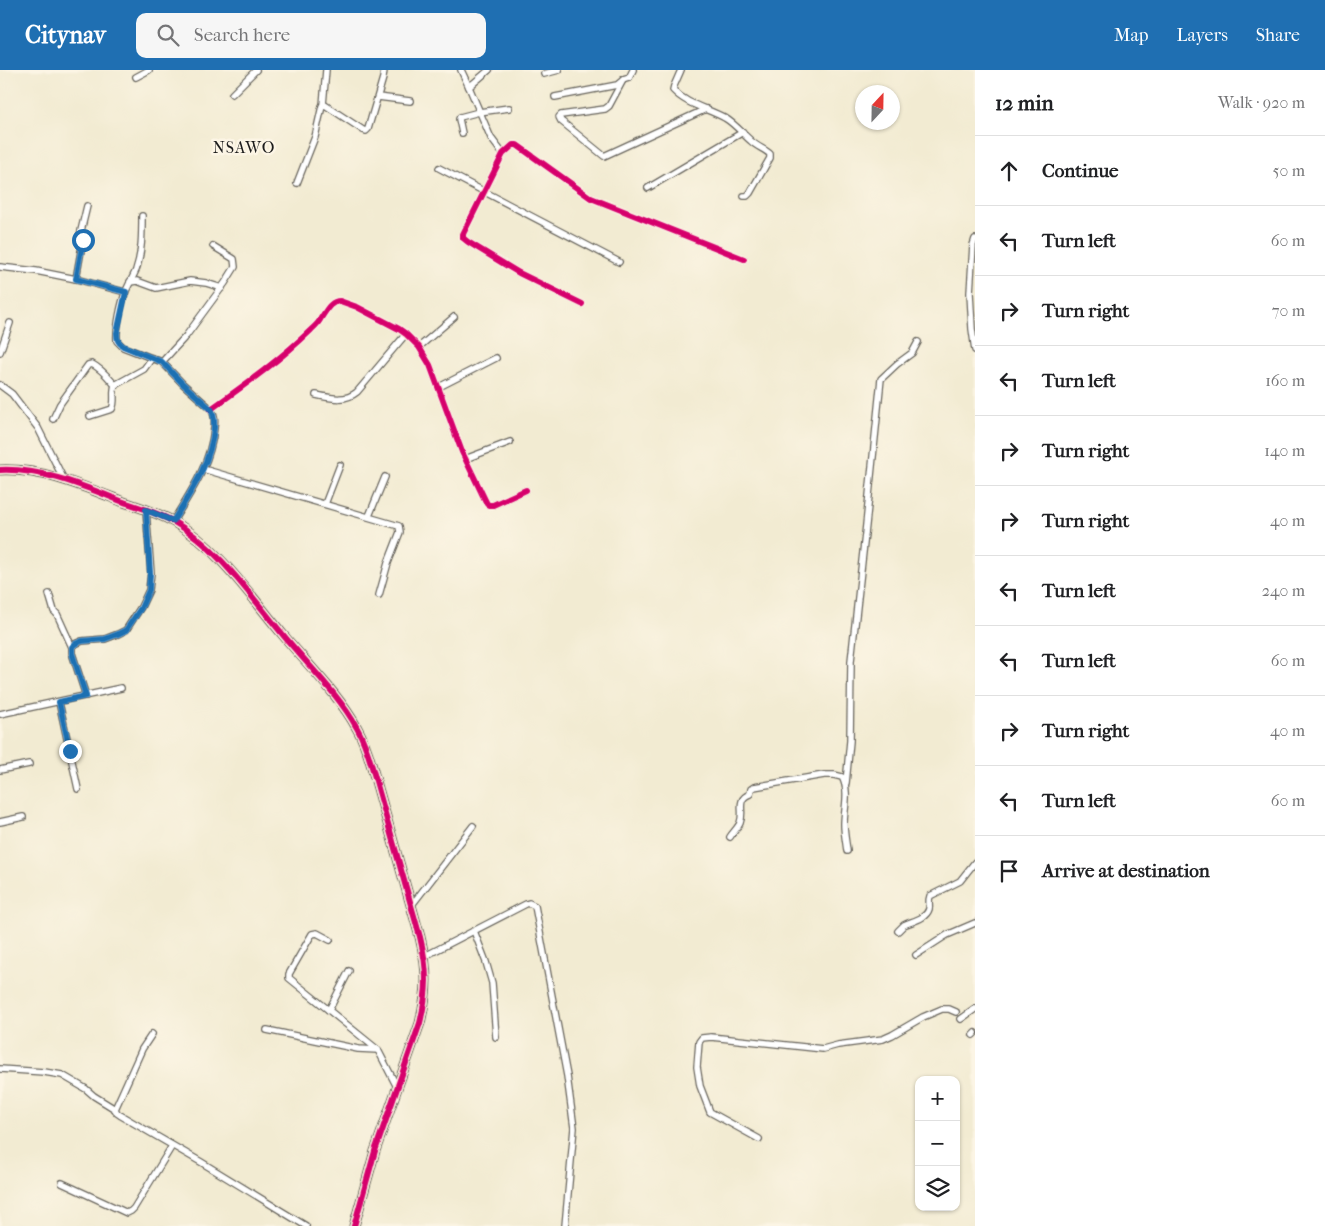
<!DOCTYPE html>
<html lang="en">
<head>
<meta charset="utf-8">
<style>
	:root { --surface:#fff; --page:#f6f6f6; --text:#202124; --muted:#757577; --line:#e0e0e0; --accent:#1f6fb2 }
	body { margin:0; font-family:"IM FELL French Canon",serif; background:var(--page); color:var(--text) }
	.controls { position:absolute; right:15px; bottom:15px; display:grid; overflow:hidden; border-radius:10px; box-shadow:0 1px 4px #0004 }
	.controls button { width:45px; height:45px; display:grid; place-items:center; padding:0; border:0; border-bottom:1px solid var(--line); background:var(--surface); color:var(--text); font:25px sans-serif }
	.compass { position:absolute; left:855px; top:15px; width:45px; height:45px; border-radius:50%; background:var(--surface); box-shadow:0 1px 4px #0004; rotate:22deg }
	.stop { position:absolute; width:15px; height:15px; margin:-11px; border:4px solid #1f6fb2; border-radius:50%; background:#fff }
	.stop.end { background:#1f6fb2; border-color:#fff; box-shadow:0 1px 5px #0008 }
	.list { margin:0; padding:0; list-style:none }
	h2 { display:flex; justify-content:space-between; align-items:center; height:65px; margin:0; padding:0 20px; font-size:21px }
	h2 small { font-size:16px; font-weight:400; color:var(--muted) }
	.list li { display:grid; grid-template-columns:32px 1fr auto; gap:15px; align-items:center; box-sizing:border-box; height:70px; padding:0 20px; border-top:1px solid var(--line) }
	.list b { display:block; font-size:19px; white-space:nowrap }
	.list em { font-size:16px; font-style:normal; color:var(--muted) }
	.icon { flex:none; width:28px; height:28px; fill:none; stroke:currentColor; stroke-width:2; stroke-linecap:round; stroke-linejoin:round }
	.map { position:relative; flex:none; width:975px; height:1156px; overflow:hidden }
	header { display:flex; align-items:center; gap:30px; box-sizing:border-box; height:70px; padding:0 25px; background:var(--accent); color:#fff }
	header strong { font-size:24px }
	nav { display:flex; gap:28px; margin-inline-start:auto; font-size:18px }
	.search { width:350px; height:45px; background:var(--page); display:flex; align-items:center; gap:12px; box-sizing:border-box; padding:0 18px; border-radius:10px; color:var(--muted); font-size:19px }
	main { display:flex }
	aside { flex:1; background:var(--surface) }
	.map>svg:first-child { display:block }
</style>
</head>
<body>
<header>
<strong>Citynav</strong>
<div class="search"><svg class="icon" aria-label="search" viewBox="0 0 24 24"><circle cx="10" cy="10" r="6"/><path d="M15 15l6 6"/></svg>Search here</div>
<nav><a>Map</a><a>Layers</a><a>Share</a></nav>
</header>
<main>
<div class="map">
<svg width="975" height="1156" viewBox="0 0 975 1156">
	<rect width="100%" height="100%" fill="#fcf5e5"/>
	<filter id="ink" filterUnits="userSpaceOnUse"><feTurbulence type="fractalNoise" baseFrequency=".02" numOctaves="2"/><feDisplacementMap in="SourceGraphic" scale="10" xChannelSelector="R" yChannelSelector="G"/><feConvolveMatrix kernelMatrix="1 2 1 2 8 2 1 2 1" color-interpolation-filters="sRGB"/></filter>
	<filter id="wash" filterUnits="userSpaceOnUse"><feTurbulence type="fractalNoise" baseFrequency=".0096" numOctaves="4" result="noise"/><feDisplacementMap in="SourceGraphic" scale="20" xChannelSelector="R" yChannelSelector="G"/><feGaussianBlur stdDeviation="1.12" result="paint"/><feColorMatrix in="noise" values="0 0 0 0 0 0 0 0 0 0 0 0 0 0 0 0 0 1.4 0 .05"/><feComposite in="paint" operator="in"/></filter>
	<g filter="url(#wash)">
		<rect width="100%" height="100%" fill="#f2ebd2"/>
	</g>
	<g filter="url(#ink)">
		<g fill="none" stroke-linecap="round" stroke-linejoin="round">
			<defs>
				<g id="street">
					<path d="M461 0 469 17 491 68 503 84"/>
					<path d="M681 0 674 16 673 20C687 35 707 38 725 48 735 54 742 63 751 71 757 77 765 79 770 84V88L750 123 747 126H744"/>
					<path d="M544 4 559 0"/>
					<path d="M136 7 149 0"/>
					<path d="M623 10 609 36 605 39 561 45 559 47 561 51 604 86 706 39"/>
					<path d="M469 17 489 0"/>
					<path d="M232 24 256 0"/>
					<path d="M378 27 410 31"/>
					<path d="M555 27 617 15 623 10 629 8 633 0"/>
					<path d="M323 35 326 0"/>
					<path d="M462 63 459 49 460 47 479 42 509 38"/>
					<path d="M439 98 619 192"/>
					<path d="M297 113 315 67 322 36 325 35 363 60 366 61 368 59 383 8 384 0"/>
					<path d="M648 118 743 62"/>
					<path d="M142 146C142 164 142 183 136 200 133 207 129 214 126 221 121 233 116 258 117 271L123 277 162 292 183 314 211 339C215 345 215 350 214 358 211 393 191 422 173 451"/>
					<path d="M975 169 973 175 970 223 972 259 975 280"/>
					<path d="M0 197 36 201 76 209 125 222"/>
					<path d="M76 209 83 170 80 165 87 136"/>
					<path d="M130 212 137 211 156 218 190 211 206 213 222 218"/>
					<path d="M582 234 519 203 468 172 463 168V164L503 84 513 75H517L591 128 744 189"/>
					<path d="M419 277 454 247"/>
					<path d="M0 282 10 253"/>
					<path d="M162 292 186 266 225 213 235 197 234 189 213 176"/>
					<path d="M0 315 12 324 38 358 64 410"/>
					<path d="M439 317 496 288"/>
					<path d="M316 325C331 328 345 332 357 322L406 264"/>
					<path d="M211 339C246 314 280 290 311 260 315 256 319 253 321 248 326 241 330 231 340 231L357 237 399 259 406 264 419 277 430 295 462 382 487 434 489 435H493L526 420"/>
					<path d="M90 346 112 339C116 332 112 323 115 315L144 299 152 288"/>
					<path d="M53 349 60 334 88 295 92 294C102 299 108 307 115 315"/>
					<path d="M465 389 510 372"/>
					<path d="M203 399 399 456 400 462 388 493 379 525"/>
					<path d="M325 434 340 395"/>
					<path d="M369 446 385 407"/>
					<path d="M49 524 54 541 57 544 72 577"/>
					<path d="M86 626 72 583V577L75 574 82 571 105 569 118 564 126 560 141 537 149 520 151 503 146 440"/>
					<path d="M59 632 78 719"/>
					<path d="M0 644 121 618"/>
					<path d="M0 700 29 694"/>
					<path d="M846 713 850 671 851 591 866 455 881 309 897 294 912 283 918 272"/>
					<path d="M0 752 23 747"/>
					<path d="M730 767C733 762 738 758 740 753 745 741 735 730 750 724L751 719 754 717 824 705H834L842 707C850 721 844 739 844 754 844 763 846 772 847 781"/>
					<path d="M411 836 473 756"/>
					<path d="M474 861 486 892 492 913 496 967"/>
					<path d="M898 861C900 859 902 857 904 855 912 851 926 849 929 839 930 834 928 831 930 826L960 811 975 792"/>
					<path d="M330 870 317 863 312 864 289 904V908L378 980 397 1017"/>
					<path d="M916 885 947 865 975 853"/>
					<path d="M425 886 526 834 529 833 535 836 567 1006 574 1058 565 1156"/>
					<path d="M329 940 349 901"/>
					<path d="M961 949 975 939"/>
					<path d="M267 960 358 979 378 980"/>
					<path d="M152 964 142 979 115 1039 117 1043 120 1045 201 1092 306 1156"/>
					<path d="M973 965 975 963"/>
					<path d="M0 999 44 1002 62 1005 86 1019 94 1026 115 1039"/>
					<path d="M759 1069 710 1042 700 1016 697 997 699 972 702 968 711 967 823 979 838 975 883 969 892 965 923 947 942 939H949L956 942"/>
					<path d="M62 1113 127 1143 131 1141 134 1138 172 1076"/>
				</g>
				<path id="secondary" d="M0 400C41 398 83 416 121 431 138 437 157 442 174 452 218 477 252 528 284 566 308 595 339 625 357 658 364 670 368 683 372 697L420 867C428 900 428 920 420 953L375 1081 354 1156"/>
			</defs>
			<!-- street casing -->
			<use href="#street" stroke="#67645c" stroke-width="8"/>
			<!-- secondary casing -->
			<use href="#secondary" stroke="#67645c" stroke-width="11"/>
			<!-- street -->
			<use href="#street" stroke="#fff" stroke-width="5.5"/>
			<!-- secondary -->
			<use href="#secondary" stroke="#ffe4c6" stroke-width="9"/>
			<defs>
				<g id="cycleway">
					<path d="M582 234 519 203 468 172 463 168V164L503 84 513 75H517L591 128 744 189"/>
					<path d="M211 339C246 314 280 290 311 260 315 256 319 253 321 248 326 241 330 231 340 231L357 237 399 259 406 264 419 277 430 295 462 382 487 434 489 435H493L526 420"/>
					<path d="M0 400C41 398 83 416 121 431 138 437 157 442 174 452 218 477 252 528 284 566 308 595 339 625 357 658 364 670 368 683 372 697L420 867C428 900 428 920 420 953L375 1081 354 1156"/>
				</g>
			</defs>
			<!-- cycleway casing -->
			<use href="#cycleway" stroke="#fcf5e5" stroke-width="9"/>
			<!-- cycleway -->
			<use href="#cycleway" stroke="#d6006c" stroke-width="6"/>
		</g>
	</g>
	<g fill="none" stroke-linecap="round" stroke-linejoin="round" filter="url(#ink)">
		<!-- route -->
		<path stroke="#1f6fb2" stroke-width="6" d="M70 681 59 632 86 626 72 583V577L75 574 82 571 105 569 118 564 126 560 141 538 149 520 150 503 146 440 173 451C191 422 211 393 214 358 214 351 215 345 211 339L183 314 162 292 123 276C118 272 117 270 117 263L126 222 76 209 83 170"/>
	</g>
	<g text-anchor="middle" stroke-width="5" stroke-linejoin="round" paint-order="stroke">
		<!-- quarter labels -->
		<g font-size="16" letter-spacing="1" fill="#1c1c1c" stroke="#fcf5e5">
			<text x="244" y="83">NSAWO</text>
		</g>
	</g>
</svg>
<div class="controls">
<button>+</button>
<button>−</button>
<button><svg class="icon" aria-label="layers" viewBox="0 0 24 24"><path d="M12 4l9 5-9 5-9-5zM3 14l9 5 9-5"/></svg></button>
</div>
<svg class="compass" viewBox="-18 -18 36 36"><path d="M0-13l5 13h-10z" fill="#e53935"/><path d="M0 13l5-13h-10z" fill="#757577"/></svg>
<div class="stop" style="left:83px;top:170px"></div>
<div class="stop end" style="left:70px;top:681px"></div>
</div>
<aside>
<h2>12 min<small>Walk · 920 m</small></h2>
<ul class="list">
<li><svg class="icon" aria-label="ahead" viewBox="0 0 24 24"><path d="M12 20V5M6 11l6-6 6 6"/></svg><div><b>Continue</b></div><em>50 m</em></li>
<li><svg class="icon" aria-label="left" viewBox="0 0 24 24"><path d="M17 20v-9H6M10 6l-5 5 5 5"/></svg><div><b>Turn left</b></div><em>60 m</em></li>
<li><svg class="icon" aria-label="right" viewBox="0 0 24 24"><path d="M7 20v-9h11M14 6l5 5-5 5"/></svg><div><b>Turn right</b></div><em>70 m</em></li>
<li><svg class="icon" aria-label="left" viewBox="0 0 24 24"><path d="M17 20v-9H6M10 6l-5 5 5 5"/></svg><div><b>Turn left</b></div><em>160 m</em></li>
<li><svg class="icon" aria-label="right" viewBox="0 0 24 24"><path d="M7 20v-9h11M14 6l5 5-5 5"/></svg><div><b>Turn right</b></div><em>140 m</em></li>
<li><svg class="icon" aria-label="right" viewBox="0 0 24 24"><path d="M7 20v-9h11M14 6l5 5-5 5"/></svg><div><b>Turn right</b></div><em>40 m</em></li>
<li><svg class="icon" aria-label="left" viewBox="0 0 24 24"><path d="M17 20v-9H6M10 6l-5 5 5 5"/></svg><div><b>Turn left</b></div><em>240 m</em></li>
<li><svg class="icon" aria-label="left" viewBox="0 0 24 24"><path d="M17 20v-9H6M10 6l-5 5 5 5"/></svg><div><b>Turn left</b></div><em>60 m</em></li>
<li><svg class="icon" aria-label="right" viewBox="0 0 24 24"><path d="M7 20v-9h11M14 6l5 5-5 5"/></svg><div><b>Turn right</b></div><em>40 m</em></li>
<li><svg class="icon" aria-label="left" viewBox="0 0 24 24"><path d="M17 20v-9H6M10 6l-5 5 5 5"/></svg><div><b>Turn left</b></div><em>60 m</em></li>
<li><svg class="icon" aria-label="arrive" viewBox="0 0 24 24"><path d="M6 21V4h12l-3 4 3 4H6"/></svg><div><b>Arrive at destination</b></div></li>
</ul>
</aside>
</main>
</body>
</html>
